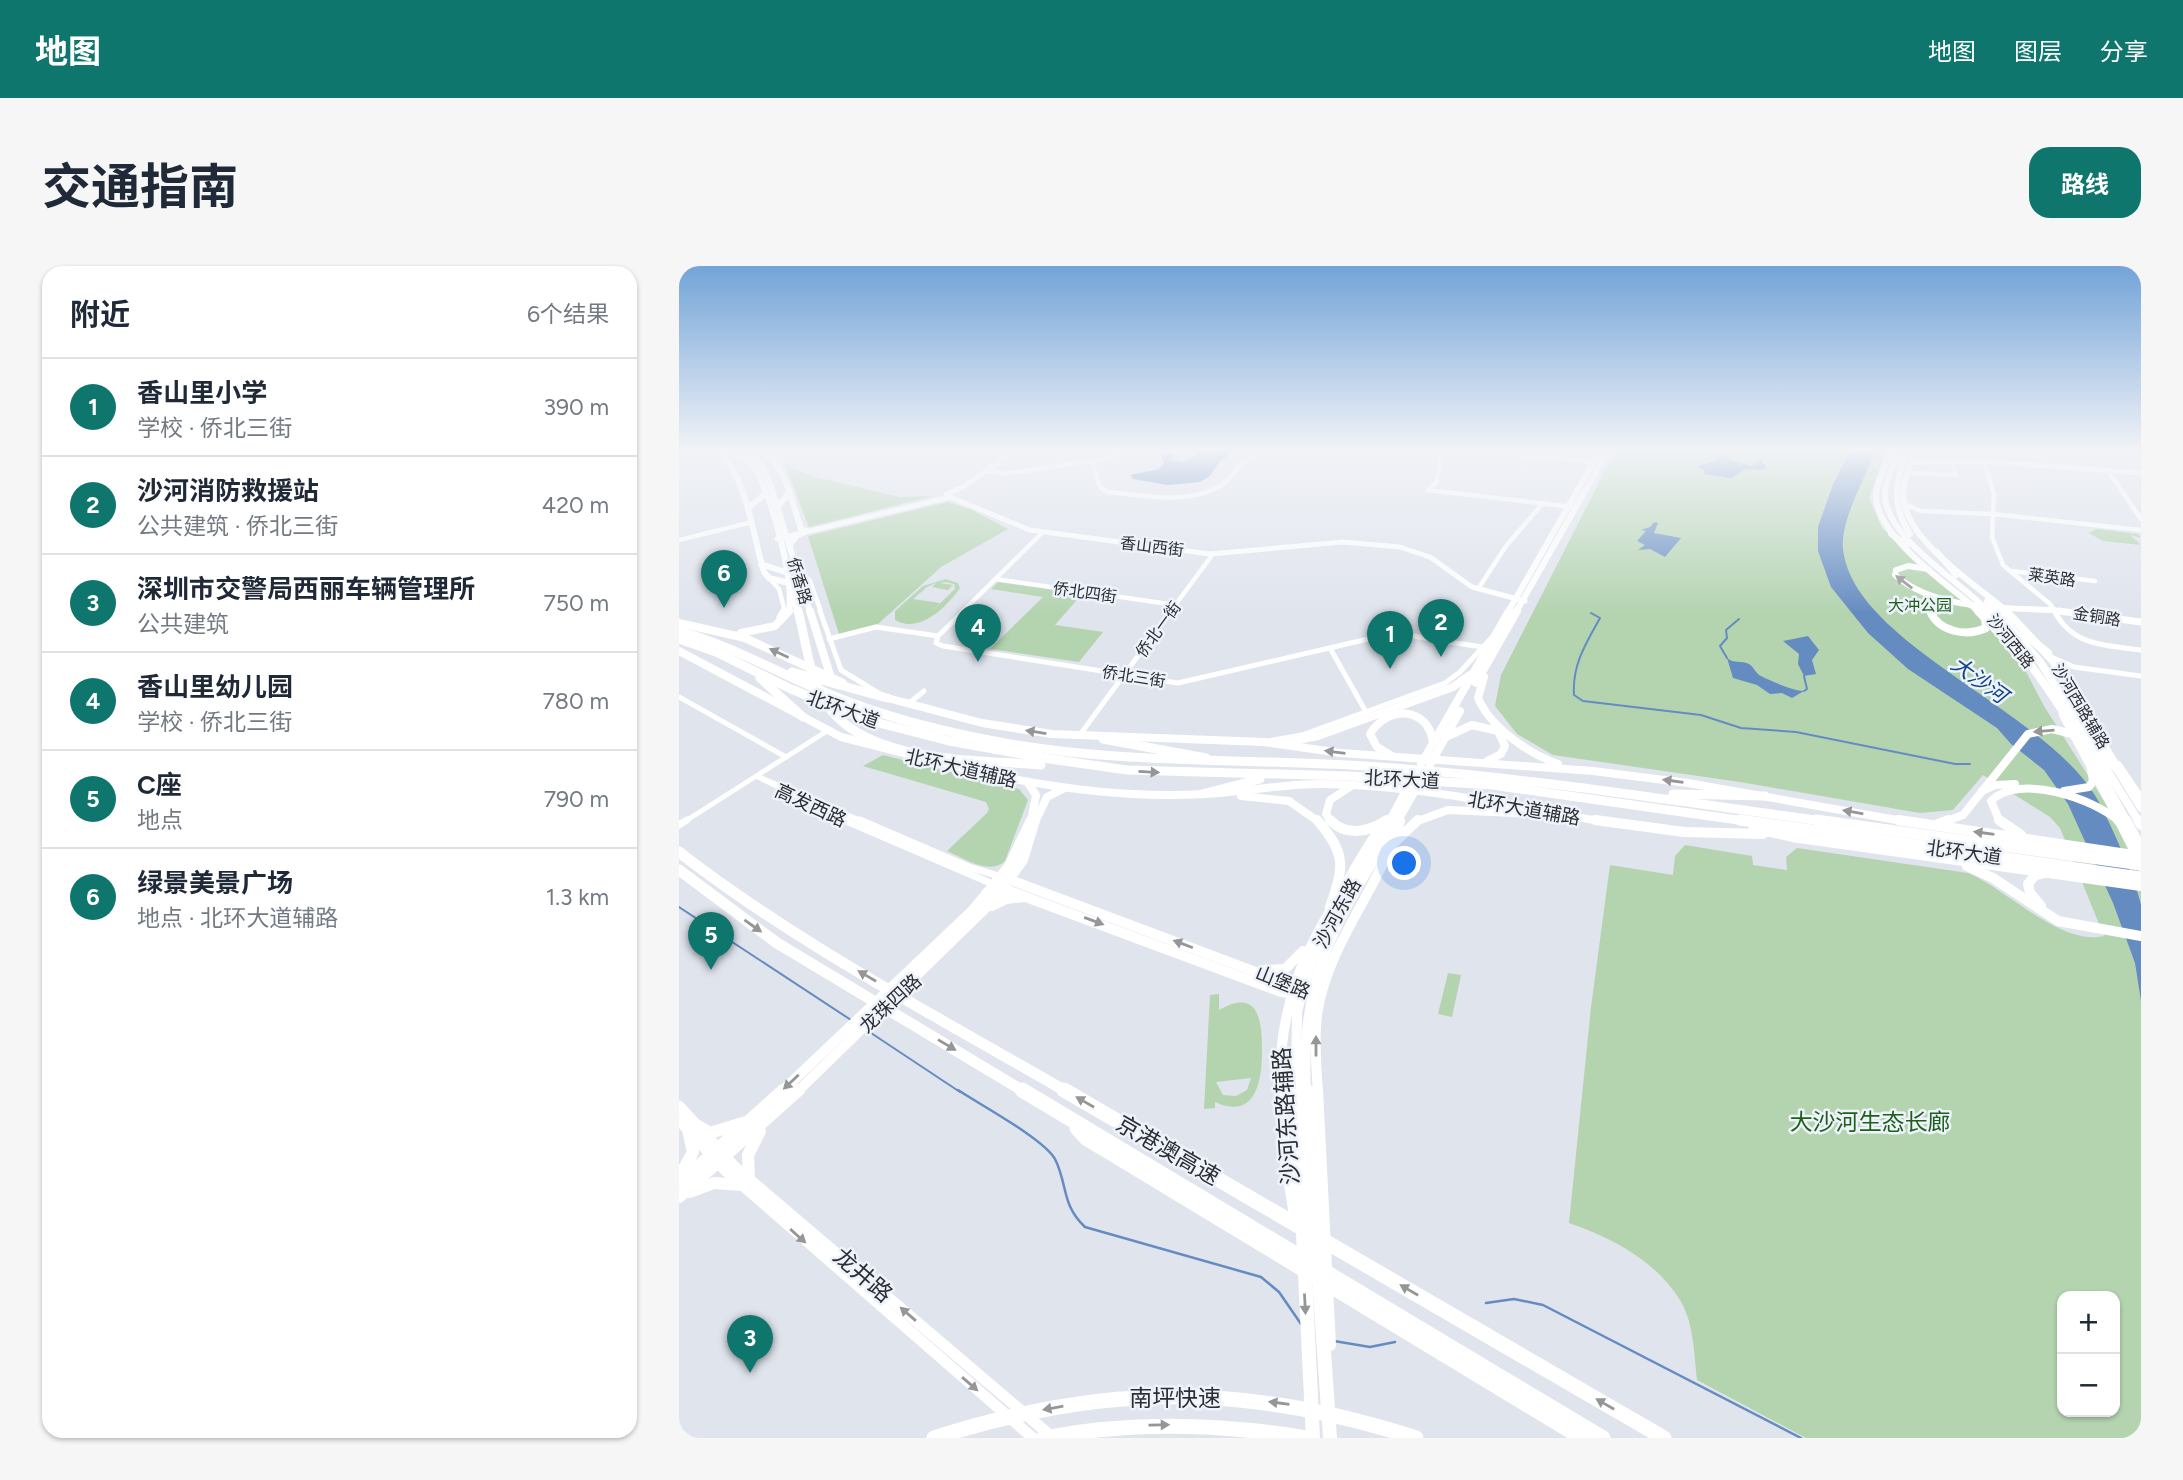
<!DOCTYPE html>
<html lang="zh">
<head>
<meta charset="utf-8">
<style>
	:root { --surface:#fff; --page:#f6f6f7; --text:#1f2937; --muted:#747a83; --line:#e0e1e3; --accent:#0f766e }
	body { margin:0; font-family:Figtree,"Noto Sans SC",sans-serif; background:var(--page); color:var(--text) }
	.controls { position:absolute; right:21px; bottom:21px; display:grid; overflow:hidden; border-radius:14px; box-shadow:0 2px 5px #0004 }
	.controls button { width:63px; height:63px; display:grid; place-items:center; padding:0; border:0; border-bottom:2px solid var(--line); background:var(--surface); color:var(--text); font:35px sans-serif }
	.you { position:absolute; left:726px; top:598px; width:24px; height:24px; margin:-18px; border:5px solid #fff; border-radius:50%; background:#1a73e8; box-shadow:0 0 0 10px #1a73e833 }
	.badge { display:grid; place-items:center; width:46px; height:46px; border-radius:50%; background:var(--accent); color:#fff; font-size:23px; font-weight:700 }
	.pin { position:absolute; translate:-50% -58px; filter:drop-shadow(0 2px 4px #0008) }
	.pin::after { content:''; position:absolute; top:37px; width:24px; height:21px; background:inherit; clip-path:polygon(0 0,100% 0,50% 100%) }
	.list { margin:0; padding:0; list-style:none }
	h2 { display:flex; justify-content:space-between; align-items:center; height:91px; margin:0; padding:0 28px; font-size:30px }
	h2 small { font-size:23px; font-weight:400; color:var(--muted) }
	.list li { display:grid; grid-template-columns:46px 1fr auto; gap:21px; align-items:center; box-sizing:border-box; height:98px; padding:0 28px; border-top:2px solid var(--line) }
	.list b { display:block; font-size:26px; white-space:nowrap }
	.list p { margin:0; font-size:23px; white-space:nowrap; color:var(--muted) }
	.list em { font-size:23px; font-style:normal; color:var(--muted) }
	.map { position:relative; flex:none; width:1462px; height:1172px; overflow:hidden; border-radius:21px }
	header { display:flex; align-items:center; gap:42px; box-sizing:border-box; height:98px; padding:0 35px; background:var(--accent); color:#fff }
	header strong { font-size:33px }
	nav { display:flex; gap:38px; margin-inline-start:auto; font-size:24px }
	.intro { display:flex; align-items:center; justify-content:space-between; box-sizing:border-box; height:168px; padding:0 42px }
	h1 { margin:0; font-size:49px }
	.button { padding:18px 32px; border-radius:21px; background:var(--accent); color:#fff; font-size:24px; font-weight:700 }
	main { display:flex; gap:42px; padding:0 42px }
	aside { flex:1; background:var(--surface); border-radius:21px; box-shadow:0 2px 5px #0004 }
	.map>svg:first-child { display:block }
</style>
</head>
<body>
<header>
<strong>地图</strong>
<nav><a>地图</a><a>图层</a><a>分享</a></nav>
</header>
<div class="intro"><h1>交通指南</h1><a class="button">路线</a></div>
<main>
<aside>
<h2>附近<small>6个结果</small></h2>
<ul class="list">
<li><span class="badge">1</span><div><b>香山里小学</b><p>学校 · 侨北三街</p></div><em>390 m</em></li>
<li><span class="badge">2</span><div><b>沙河消防救援站</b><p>公共建筑 · 侨北三街</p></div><em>420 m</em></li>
<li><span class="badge">3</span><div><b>深圳市交警局西丽车辆管理所</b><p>公共建筑</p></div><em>750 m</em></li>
<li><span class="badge">4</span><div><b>香山里幼儿园</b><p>学校 · 侨北三街</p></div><em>780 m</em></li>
<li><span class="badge">5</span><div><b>C座</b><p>地点</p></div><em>790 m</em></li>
<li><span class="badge">6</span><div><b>绿景美景广场</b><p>地点 · 北环大道辅路</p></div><em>1.3 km</em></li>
</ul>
</aside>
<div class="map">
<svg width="1462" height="1172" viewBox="0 0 1462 1172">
	<rect width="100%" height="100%" fill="#e0e4ed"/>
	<!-- green -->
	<g fill="#b4d4b0" fill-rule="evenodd">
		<path d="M937 183H1208L1190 232 1203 262 1312 362 1345 402 1365 440 1427 538 1462 611V1172H1127L1018 1114C1015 1088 1015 1057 1001 1034 976 994 933 972 890 957L912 741 931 599 994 609 996 590 1006 579 1073 590 1074 599 1108 604 1107 591 1118 582 1289 607C1328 623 1381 680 1425 670L1381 562 1371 551 1304 509 1274 544 1241 547 1061 516 874 489 838 468 816 440 822 409ZM1383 1030H1436V1146H1383Z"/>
		<path d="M106 199 133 210 220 231 254 230 130 261Z"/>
		<path d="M269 236 291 243 329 263 262 301 199 358 160 368 129 270Z"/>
		<path d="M1418 263 1459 268 1462 272 1451 269 1462 279 1424 275 1410 267Z"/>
		<path d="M267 313 279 317 281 322C268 341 240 368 216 354V345L244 320ZM266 316 275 318 276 323 249 349 261 337 234 333 248 321 257 317 253 321 269 324 274 319 261 317Z"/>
		<path d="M319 316 403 328 376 359 424 366 400 396 311 383 364 331 312 323Z"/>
		<path d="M204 489 340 523 349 534 326 595C310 610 285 592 268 585L308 547 310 543 307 536 184 500Z"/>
		<path d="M769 707 782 709 773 751 759 748Z"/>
		<path d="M540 728V744C580 721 583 755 583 785 583 814 577 855 536 836V842L525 843 531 729ZM572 812 568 824 557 830 544 829 537 816Z"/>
	</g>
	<!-- water -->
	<g fill="#658cc1">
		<path d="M480 183 493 189V194L504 196 516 190 517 183H554L556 185 541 195 531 210 521 216 489 219 454 213 451 209 480 203 485 197Z"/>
		<path d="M1031 183 1041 190H1048L1046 192 1073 200 1083 192V197L1088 199 1085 204 1067 203 1052 212 1025 208 1026 205 1018 200 1038 195 1039 191Z"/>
		<path d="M1172 183H1197C1187 211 1161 254 1164 283 1174 378 1365 443 1417 531 1430 553 1457 615 1462 639 1462 666 1462 707 1462 735L1456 697 1434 637 1389 538 1365 504 1332 478 1318 462 1229 403 1189 367 1152 321 1139 285V261L1154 218Z"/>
		<path d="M975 256 979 257 975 267 1002 272 986 291 971 283 959 284 966 279 958 275 967 265 962 264 971 261Z"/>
		<path d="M1129 370 1140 384 1133 394 1137 408 1125 410 1119 398 1120 388 1104 375Z"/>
		<path d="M1048 392C1055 398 1062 394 1070 398 1075 401 1077 408 1082 410 1092 415 1114 425 1125 425L1113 432 1103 427 1091 428 1078 419 1054 412Z"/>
	</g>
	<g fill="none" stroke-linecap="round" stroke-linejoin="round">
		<!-- stream-far1 -->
		<g stroke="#658cc1" stroke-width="2">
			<path d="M912 347 921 352C907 377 893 399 895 429L904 435 1022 449 1062 462 1117 466 1276 498H1291"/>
			<path d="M1048 392 1041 380 1048 372 1047 364 1060 353"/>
			<path d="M1125 410 1128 423 1125 425"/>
			<path d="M0 641 172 754"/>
			<path d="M189 765 281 826"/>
		</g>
		<!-- stream -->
		<g stroke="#658cc1" stroke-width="2.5">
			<path d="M279 824C300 838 365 873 376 893 389 919 382 938 406 961L582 1011 600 1026 622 1058"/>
			<path d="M807 1037 835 1033 864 1039 1122 1172"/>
			<path d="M655 1075 691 1081 716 1076"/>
		</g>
		<!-- minor-far2 -->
		<g stroke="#fff" stroke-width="4.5">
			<path d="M783 183 914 196"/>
			<path d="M413 195 421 221 428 226C467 229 508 240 543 219 557 210 556 197 575 190L576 183"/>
			<path d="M1305 196 1315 228 1313 271 1324 299 1371 338 1376 346"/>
			<path d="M308 204 325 208 432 192 437 185 444 186 438 188"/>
			<path d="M1430 206 1462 253"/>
			<path d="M1228 207 1277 209 1273 195"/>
			<path d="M749 224 893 241"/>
			<path d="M749 224 757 217 764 183"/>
			<path d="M1225 238 1242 245 1313 248 1462 264"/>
			<path d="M0 274 73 256"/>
			<path d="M117 302 131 315 142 346"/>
			<path d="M1333 305 1416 315"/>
			<path d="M89 311 100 323 105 342 103 346"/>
			<path d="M316 313 497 339"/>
			<path d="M799 323 827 280 864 237"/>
			<path d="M283 346 364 266"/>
			<path d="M491 346 534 288"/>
		</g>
		<!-- minor-far1 -->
		<g stroke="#fff" stroke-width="5">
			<path d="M141 345 162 404 201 428"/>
			<path d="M1375 345C1395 381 1426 379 1462 384"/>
			<path d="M100 351 104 345"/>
			<path d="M259 370 257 377 264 380 499 417 715 367 809 382"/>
			<path d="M259 370 285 345"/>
			<path d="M150 373 197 361 259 370"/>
			<path d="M651 382 687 446"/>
			<path d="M1372 391 1395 401 1462 410"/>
			<path d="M0 431 107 491"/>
			<path d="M229 438 245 425"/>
			<path d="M400 470 492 345"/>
			<path d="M589 475 623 469 766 417 781 406 816 368"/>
			<path d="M78 510 185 556"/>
			<path d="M79 511 169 556"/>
			<path d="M5 556 148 465"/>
		</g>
		<!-- minor -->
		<g stroke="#fff" stroke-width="7">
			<path d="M165 554 316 619"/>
			<path d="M181 554 290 601 323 611"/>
			<path d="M0 559 8 554"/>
		</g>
		<!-- tertiary-far2 -->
		<g stroke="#fff" stroke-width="5">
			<path d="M1232 196H1311L1462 207"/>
			<path d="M267 229 286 220 338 183"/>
			<path d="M98 273 271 231 351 264 531 288 664 276 721 281 751 291 793 321 846 335"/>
			<path d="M1375 344 1393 346"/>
		</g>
		<!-- tertiary-far1 -->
		<path stroke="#fff" stroke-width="7" d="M1380 345 1462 356"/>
		<!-- tertiary -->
		<g stroke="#fff" stroke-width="11">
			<path d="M0 840 56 901 372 1170"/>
			<path d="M0 854 46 904 354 1172"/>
		</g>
		<!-- secondary-far3 -->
		<g stroke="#fff" stroke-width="6">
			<path d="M39 183C70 218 72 263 85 306L90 312 110 317"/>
			<path d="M87 183 107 215 122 263 128 265"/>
			<path d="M1213 183C1208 196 1197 216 1197 230 1198 272 1271 320 1301 346"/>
			<path d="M1236 183C1231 200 1222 218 1225 236 1232 278 1298 320 1329 346"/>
			<path d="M99 241 111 225"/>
			<path d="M82 298 106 306"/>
			<path d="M1249 303 1229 300 1217 304 1216 309C1255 344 1325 342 1375 344"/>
			<path d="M1252 346 1259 338 1271 336"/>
		</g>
		<!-- secondary-far2 -->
		<g stroke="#fff" stroke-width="8">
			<path d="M1251 345C1260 366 1287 371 1307 362L1306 351"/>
			<path d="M1299 345 1342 391"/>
			<path d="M1327 345 1374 395 1435 496"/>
			<path d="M1384 449 1441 556"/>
			<path d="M1441 508 1462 542"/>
			<path d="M349 517 357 529 352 556"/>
			<path d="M356 556 368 531 386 522"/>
		</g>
		<!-- secondary-far1 -->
		<g stroke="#fff" stroke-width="10">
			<path d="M1440 554 1461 594"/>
			<path d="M329 613 617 721"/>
			<path d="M320 621 602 726 640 731"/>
			<path d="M313 640 327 633 346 631"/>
			<path d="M583 704 606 703 624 685"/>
			<path d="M102 826 293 645 330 600 352 554"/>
			<path d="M118 826 315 634 344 594 356 554"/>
			<path d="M601 826C599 737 625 686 670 613 681 594 691 575 705 558"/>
			<path d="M639 826C637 801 635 773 638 749 648 678 701 622 721 555"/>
		</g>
		<!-- secondary -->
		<g stroke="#fff" stroke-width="12">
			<path d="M601 824 606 888 618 961"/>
			<path d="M638 824 651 1079"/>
			<path d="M14 857 31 867 67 856"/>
			<path d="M0 912 14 886 9 864"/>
			<path d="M70 912 69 889 81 865"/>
			<path d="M0 917 104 824"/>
			<path d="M11 926 35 917 63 919"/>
			<path d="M0 931 120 824"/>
		</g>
		<!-- primary-far3 -->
		<g stroke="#fff" stroke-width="6">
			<path d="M60 183C66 190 73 196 77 204 94 236 115 312 110 346"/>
			<path d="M70 183 84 202 92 221 131 346"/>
			<path d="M1220 183C1216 196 1208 211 1206 225 1202 270 1283 316 1310 346"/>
			<path d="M1228 183C1216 215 1212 239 1231 268"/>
			<path d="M44 187 70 195"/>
			<path d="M69 242 86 228"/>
			<path d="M1212 268 1228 279"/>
			<path d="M111 279 117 270 128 265"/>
			<path d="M1258 286 1277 309"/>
			<path d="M1308 335 1319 346"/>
			<path d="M829 346 922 183"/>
			<path d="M837 346 930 183"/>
		</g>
		<!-- primary-far2 -->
		<g stroke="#fff" stroke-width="8">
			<path d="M131 345 152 412"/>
			<path d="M1308 345C1364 407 1409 482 1448 556"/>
			<path d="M1317 345 1362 397 1460 556"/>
			<path d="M0 357 66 372 164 417"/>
			<path d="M62 367 96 360 110 345"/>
			<path d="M1345 368 1369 387"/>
			<path d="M0 385 162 471 295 505"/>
			<path d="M805 411 799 432C812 462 849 487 879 498"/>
			<path d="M797 417 838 345"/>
			<path d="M201 430 303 457 373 468 585 476 662 487 914 505 1009 517 1229 556"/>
			<path d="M769 470 793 459 819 465 826 480 822 488 808 495"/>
			<path d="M609 476 639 470 774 421 791 409"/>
			<path d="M1420 481 1439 505"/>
			<path d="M713 490 698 481 691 468C708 439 750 440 754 477"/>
			<path d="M742 498 830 345"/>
			<path d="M751 499 781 445"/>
			<path d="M1439 499 1462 533"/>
			<path d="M324 511C389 524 458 532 525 528 564 526 603 518 642 518 738 519 832 540 927 556"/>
			<path d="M1303 525 1316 519 1336 518"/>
			<path d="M1385 525 1410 521 1414 515 1412 503"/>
			<path d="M562 530 610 535 640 556"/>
			<path d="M652 556 647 548 651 534 671 521"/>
			<path d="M705 556 708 554"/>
			<path d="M710 556 731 517"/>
			<path d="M718 556 740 518"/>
			<path d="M736 556 769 544 837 547"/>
			<path d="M1265 556 1284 549 1349 468 1373 463 1397 469"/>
			<path d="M1321 556 1312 535C1340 507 1414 532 1441 556"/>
		</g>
		<!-- primary-far1 -->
		<g stroke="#fff" stroke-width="10">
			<path d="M638 554C668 588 665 601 651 641"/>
			<path d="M651 554C667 571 690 566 708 554"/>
			<path d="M916 554 1005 566 1084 568"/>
			<path d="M1219 554 1462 590"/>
			<path d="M1320 554 1342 569"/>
			<path d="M1439 554 1444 559"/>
			<path d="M1447 554 1462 582"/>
			<path d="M1459 554 1462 559"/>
			<path d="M1259 558 1270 554"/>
			<path d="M1113 571 1462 620"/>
			<path d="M714 578 739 554"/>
			<path d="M1288 600 1314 612 1379 655 1462 670"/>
			<path d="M1362 640 1351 627 1349 618 1356 609 1365 607"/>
			<path d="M617 826 618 745 632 697 711 554"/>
			<path d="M627 826C620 707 660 651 719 554"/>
		</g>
		<!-- primary -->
		<g stroke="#fff" stroke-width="14">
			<path d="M617 824 634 1172"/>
			<path d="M627 824 651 1172"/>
		</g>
		<!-- trunk-far3 -->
		<path stroke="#fff" stroke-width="7" d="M110 317 119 346"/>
		<!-- trunk-far2 -->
		<g stroke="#fff" stroke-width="9">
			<path d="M119 345C127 374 130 412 147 437 185 498 298 493 362 499"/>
			<path d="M0 365C48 378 90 402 136 422 189 446 248 462 305 473 432 499 559 492 687 500 842 510 996 535 1150 556"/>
			<path d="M0 373 37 386 112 423 188 454 270 475 364 492 448 504 671 510 813 519 1073 556"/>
			<path d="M113 406 208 432"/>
			<path d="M81 412 124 451"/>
			<path d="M424 473 527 492"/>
			<path d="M287 499 331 512"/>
			<path d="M523 528 581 513"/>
			<path d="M994 528 1086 530"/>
		</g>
		<!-- trunk-far1 -->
		<g stroke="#fff" stroke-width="11">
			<path d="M1061 554 1462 611"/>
			<path d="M1137 554 1462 599"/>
			<path d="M1075 562 1117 571"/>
		</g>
		<!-- trunk -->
		<g stroke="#fff" stroke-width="15">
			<path d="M255 1172C426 1117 566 1117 737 1172"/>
			<path d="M364 1172C452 1155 538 1157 627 1172"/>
		</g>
		<!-- motorway-far1 -->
		<g stroke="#fff" stroke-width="11">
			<path d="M0 586C120 679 256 749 388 826"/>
			<path d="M0 604 98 677 346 826"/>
		</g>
		<!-- motorway -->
		<g stroke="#fff" stroke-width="15">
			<path d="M343 824 924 1172"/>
			<path d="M385 824 985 1172"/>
			<path d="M398 862 407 872 903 1172"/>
		</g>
	</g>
	<!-- one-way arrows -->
	<defs><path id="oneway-solid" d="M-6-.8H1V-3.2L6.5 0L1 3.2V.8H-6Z" transform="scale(1.75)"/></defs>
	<g fill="#969698">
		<use href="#oneway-solid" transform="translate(1225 316) rotate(-142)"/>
		<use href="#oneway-solid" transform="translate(100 387) rotate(-155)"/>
		<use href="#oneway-solid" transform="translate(1365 465) rotate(175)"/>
		<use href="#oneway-solid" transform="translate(357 466) rotate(-171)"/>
		<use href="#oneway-solid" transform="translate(656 486) rotate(-173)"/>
		<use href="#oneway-solid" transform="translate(470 506) rotate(3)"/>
		<use href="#oneway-solid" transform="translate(994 515) rotate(-172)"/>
		<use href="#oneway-solid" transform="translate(1174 546) rotate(-170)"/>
		<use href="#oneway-solid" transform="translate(1305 567) rotate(-172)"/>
		<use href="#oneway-solid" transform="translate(415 655) rotate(20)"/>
		<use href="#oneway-solid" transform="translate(74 660) rotate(35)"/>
		<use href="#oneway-solid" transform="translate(504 678) rotate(-159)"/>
		<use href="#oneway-solid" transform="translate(188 710) rotate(-150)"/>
		<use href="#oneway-solid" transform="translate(268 779) rotate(31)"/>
		<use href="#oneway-solid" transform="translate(637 780) rotate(-90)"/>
		<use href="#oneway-solid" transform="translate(112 816) rotate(137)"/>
		<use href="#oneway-solid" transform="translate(406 836) rotate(-150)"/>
		<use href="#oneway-solid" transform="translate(119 970) rotate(42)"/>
		<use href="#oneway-solid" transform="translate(730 1024) rotate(-150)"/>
		<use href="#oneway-solid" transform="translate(626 1038) rotate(87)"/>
		<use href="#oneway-solid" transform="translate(229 1048) rotate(-139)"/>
		<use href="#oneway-solid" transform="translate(291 1118) rotate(41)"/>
		<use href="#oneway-solid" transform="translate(600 1137) rotate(-172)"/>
		<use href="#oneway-solid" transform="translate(926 1138) rotate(-150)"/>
		<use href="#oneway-solid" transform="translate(374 1142) rotate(170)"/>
		<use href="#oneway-solid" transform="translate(480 1159) rotate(-1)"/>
	</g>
	<!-- sky -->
	<linearGradient id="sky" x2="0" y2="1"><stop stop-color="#73a4d8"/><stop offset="0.53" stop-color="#f1f3f7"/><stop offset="1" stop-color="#f1f3f7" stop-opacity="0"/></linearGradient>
	<rect width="1462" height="347" fill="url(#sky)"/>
	<g text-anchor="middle" stroke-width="5" stroke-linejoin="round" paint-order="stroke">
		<!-- far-street labels -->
		<g font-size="16" fill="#2c2e31" stroke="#edf2fb">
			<text transform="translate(473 280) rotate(7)" y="6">香山西街</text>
			<text transform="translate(1373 311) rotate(8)" y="6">莱英路</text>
			<text transform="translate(121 315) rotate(74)" y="6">侨香路</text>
			<text transform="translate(406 326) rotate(8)" y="6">侨北四街</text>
			<text transform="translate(1418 350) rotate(9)" y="6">金铜路</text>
			<text transform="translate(479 363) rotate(-54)" y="6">侨北一街</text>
			<text transform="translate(1332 375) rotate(51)" y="6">沙河西路</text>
			<text transform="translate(455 410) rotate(9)" y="6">侨北三街</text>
			<text transform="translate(1402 440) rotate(59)" y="6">沙河西路辅路</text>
		</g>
		<!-- far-park labels -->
		<g font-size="16" fill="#1e5f19" stroke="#edf2fb">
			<text x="1241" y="345">大冲公园</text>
		</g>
		<!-- street labels -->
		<g font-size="19" fill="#2c2e31" stroke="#edf2fb">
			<text transform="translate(164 443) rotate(20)" y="7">北环大道</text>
			<text transform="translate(282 502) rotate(13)" y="7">北环大道辅路</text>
			<text transform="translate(723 513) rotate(3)" y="7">北环大道</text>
			<text transform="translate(132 539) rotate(25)" y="7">高发西路</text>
			<text transform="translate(845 542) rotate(10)" y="7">北环大道辅路</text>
			<text transform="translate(1285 586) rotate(8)" y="7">北环大道</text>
			<text transform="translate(658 647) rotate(-61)" y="7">沙河东路</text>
			<text transform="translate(604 716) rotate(22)" y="7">山堡路</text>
			<text transform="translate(211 737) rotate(-43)" y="7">龙珠四路</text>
		</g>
		<!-- water labels -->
		<g font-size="21" font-style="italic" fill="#0f4585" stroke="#edf2fb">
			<text transform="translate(1300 414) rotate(36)" y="7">大沙河</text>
		</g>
		<!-- near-street labels -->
		<g font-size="23" fill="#2c2e31" stroke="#edf2fb">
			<text transform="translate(607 850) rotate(-94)" y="8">沙河东路辅路</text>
			<text transform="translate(489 884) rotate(30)" y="8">京港澳高速</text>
			<text transform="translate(184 1009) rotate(41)" y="8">龙井路</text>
			<text x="496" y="1140">南坪快速</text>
		</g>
		<!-- near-park labels -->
		<g font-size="23" fill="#1e5f19" stroke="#edf2fb">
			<text x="1191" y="864">大沙河生态长廊</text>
		</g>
	</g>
</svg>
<div class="controls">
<button>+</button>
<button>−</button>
</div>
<div class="you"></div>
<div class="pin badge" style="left:711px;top:403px">1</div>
<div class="pin badge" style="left:762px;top:391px">2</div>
<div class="pin badge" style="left:71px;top:1107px">3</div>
<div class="pin badge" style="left:299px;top:396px">4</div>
<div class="pin badge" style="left:32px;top:704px">5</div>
<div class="pin badge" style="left:45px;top:342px">6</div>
</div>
</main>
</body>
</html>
